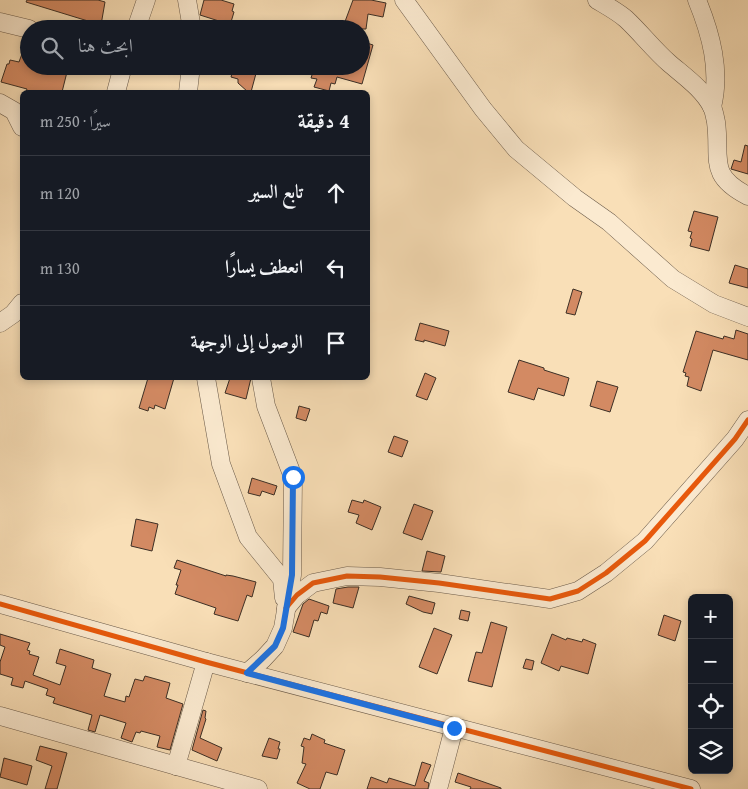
<!DOCTYPE html>
<html lang="ar">
<head>
<meta charset="utf-8">
<style>
	:root { --surface:#171b24; --page:#20242c; --text:#f1f3f6; --muted:#9ea1a6; --line:#363941 }
	body { margin:0; font-family:"Gentium Book Plus",Amiri,serif; background:var(--page); color:var(--text); direction:rtl }
	.controls { position:absolute; right:15px; bottom:15px; display:grid; overflow:hidden; border-radius:8px; box-shadow:0 2px 8px #0003 }
	.controls button { width:45px; height:45px; display:grid; place-items:center; padding:0; border:0; border-bottom:1px solid var(--line); background:var(--surface); color:var(--text); font:25px sans-serif }
	.stop { position:absolute; width:15px; height:15px; margin:-11px; border:4px solid #1a73e8; border-radius:50%; background:#fff }
	.stop.end { background:#1a73e8; border-color:#fff; box-shadow:0 1px 5px #0008 }
	.list { margin:0; padding:0; list-style:none }
	h2 { display:flex; justify-content:space-between; align-items:center; height:65px; margin:0; padding:0 20px; font-size:21px }
	h2 small { font-size:16px; font-weight:400; color:var(--muted) }
	.list li { display:grid; grid-template-columns:32px 1fr auto; gap:15px; align-items:center; box-sizing:border-box; height:75px; padding:0 20px; border-top:1px solid var(--line) }
	.list b { display:block; font-size:19px; white-space:nowrap }
	.list em { font-size:16px; font-style:normal; color:var(--muted) }
	.icon { flex:none; width:28px; height:28px; fill:none; stroke:currentColor; stroke-width:2; stroke-linecap:round; stroke-linejoin:round }
	.map { position:relative; flex:none; width:748px; height:789px; overflow:hidden; direction:ltr }
	.search { position:absolute; background:var(--surface); box-shadow:0 2px 8px #0003; left:20px; top:20px; width:350px; height:55px; display:flex; align-items:center; gap:12px; box-sizing:border-box; padding:0 18px; border-radius:28px; color:var(--muted); font-size:19px }
	.panel { position:absolute; background:var(--surface); box-shadow:0 2px 8px #0003; left:20px; top:90px; width:350px; height:290px; border-radius:8px; direction:rtl }
	.map>svg:first-child { display:block }
</style>
</head>
<body>
<div class="map">
<svg width="748" height="789" viewBox="0 0 748 789">
	<rect width="100%" height="100%" fill="#f9dfb7"/>
	<filter id="stains"><feTurbulence type="fractalNoise" baseFrequency=".004" numOctaves="4"/><feColorMatrix values="0 0 0 0 .2 0 0 0 0 .09 0 0 0 0 .02 0 0 0 .5 -.17"/></filter>
	<radialGradient id="worn" r=".72"><stop offset=".6" stop-color="#630" stop-opacity="0"/><stop offset="1" stop-color="#630" stop-opacity=".3"/></radialGradient>
	<!-- building -->
	<g fill="#d38a63" stroke="#3c2f25">
		<path d="M27 0H98L105 2 101 25 26 2Z"/>
		<path d="M204 0H221L234 4 232 11 234 12 231 22H222L200 15Z"/>
		<path d="M353 0H371L386 3 383 17 368 14 366 29H349L343 27Z"/>
		<path d="M27 40H29V66H61L68 68 62 92H26L27 89 1 82 7 64H9L10 60 19 62Z"/>
		<path d="M367 43 373 45 362 84 337 77 335 84 331 83 329 91 314 87 317 79 311 78 315 66 358 68 361 66V59Z"/>
		<path d="M234 66H258L251 92H248L238 83V79L231 77Z"/>
		<path d="M745 145 748 146V174L731 169 734 160 741 162Z"/>
		<path d="M694 211 718 217 709 251 690 246 692 239 690 238 692 232 688 231Z"/>
		<path d="M735 265 748 269V288L729 283Z"/>
		<path d="M573 289 582 292 575 315 566 313Z"/>
		<path d="M420 323 449 331 445 346 424 340V342L415 340Z"/>
		<path d="M736 330 748 334V360L713 350 701 391 687 386 689 377 685 376 686 373 683 372 696 331 723 339 724 336 734 339Z"/>
		<path d="M519 360 544 368V370L569 378 564 396 538 388 534 400 508 392Z"/>
		<path d="M425 373 436 378 427 400 416 396Z"/>
		<path d="M148 378H174L165 409 155 405 154 409 149 407 148 411 139 408Z"/>
		<path d="M230 378H251L246 399 225 393Z"/>
		<path d="M597 381 618 387 610 412 590 406Z"/>
		<path d="M299 406 310 409 306 421 296 418Z"/>
		<path d="M394 436 408 441 402 457 388 452Z"/>
		<path d="M252 478 277 486 274 495 262 491 260 496 248 493Z"/>
		<path d="M352 500 363 503 364 500 381 507 372 530 356 523 359 515 348 512Z"/>
		<path d="M414 504 433 511 422 540 403 533Z"/>
		<path d="M136 519 158 524 152 551 131 546Z"/>
		<path d="M427 551 445 556 441 572 422 571Z"/>
		<path d="M177 560 226 576V575L233 576 256 582 252 597 247 595 238 621 214 614 216 608 175 594 178 585H176L181 570 174 568Z"/>
		<path d="M348 587H359L353 608 333 603 336 589Z"/>
		<path d="M409 596 435 603 432 614 423 612 406 604Z"/>
		<path d="M309 599 329 606 327 614 321 612 318 621 314 620 309 637 293 632 303 604Z"/>
		<path d="M461 610 470 612 468 621 459 619Z"/>
		<path d="M664 615 681 621 675 641 658 635Z"/>
		<path d="M491 622 507 627 492 687 468 681 476 652 482 653Z"/>
		<path d="M434 628 452 635 437 674 419 667Z"/>
		<path d="M0 634 30 643 27 650 30 651 29 654 39 657 33 675 60 685 66 666 56 663 60 649 94 660 92 668 111 674 104 696 125 702 126 696 129 697 135 679 143 681 145 676 170 683 166 698 183 704 170 750 157 747 160 736 141 731 140 733 136 732 132 742 121 738 126 723 100 715 95 732 88 730 92 715 53 703 55 698 46 695 48 689 25 681 23 688 11 685 13 678 0 674V662L5 647 0 645Z"/>
		<path d="M552 634 566 640 567 638 582 642 583 639 596 644 588 674 561 666 559 671 541 663Z"/>
		<path d="M526 659 534 661 532 670 523 668Z"/>
		<path d="M203 710 206 711 205 718 206 719 200 738 222 748 217 761 192 750Z"/>
		<path d="M312 734 325 740 324 743 345 750 337 775 326 772 320 789H310L297 783 306 764 302 763 304 747 301 746 304 738 310 740Z"/>
		<path d="M269 738 280 742 278 749H280L277 759 262 756Z"/>
		<path d="M40 746 67 753 57 789H45L52 766 36 760Z"/>
		<path d="M4 758 32 766 27 785 0 777Z"/>
		<path d="M422 762 431 765 424 781 429 783 428 789H367L371 777 387 783 389 778 415 786Z"/>
		<path d="M458 773 501 788V789H470L471 787 455 782Z"/>
	</g>
	<g fill="none" stroke-linecap="round" stroke-linejoin="round">
		<defs>
			<g id="minor">
				<path d="M187 0 192 29"/>
				<path d="M404 0 483 109 516 149 575 198 609 222 673 279 714 304 748 317"/>
				<path d="M597 0C607 6 618 12 626 19 641 33 654 50 669 63 684 76 703 89 712 107 714 111 715 117 716 122 721 159 707 175 748 196"/>
				<path d="M697 0C711 34 721 71 712 107"/>
				<path d="M0 22 29 29"/>
				<path d="M136 29 146 0"/>
				<path d="M116 92 123 66"/>
				<path d="M188 92 191 66"/>
				<path d="M0 103 14 111 22 127"/>
				<path d="M0 323 13 314 22 303"/>
				<path d="M206 378 221 464 248 537 282 579 284 598"/>
				<path d="M0 604 206 662 691 789"/>
				<path d="M286 608 297 595 313 583 347 576 380 577 439 583 550 599 578 591 606 573 645 541 735 439 748 420"/>
				<path d="M247 673 263 659 275 646 283 628 292 575 293 477 266 406 261 378"/>
				<path d="M0 716 258 789"/>
				<path d="M176 766 206 662"/>
				<path d="M438 789 454 728"/>
			</g>
		</defs>
		<!-- minor casing -->
		<use href="#minor" stroke="#6b5b4a" stroke-width="19"/>
		<!-- minor -->
		<use href="#minor" stroke="#fbead0" stroke-width="18"/>
		<defs>
			<g id="cycleway">
				<path d="M0 604 206 662 691 789"/>
				<path d="M286 608 297 595 313 583 347 576 380 577 439 583 550 599 578 591 606 573 645 541 735 439 748 420"/>
			</g>
		</defs>
		<!-- cycleway casing -->
		<use href="#cycleway" stroke="#fbead0" stroke-width="8"/>
		<!-- cycleway -->
		<use href="#cycleway" stroke="#e8590c" stroke-width="5"/>
	</g>
	<g fill="none" stroke-linecap="round" stroke-linejoin="round">
		<!-- route -->
		<path stroke="#1a73e8" stroke-width="6" d="M293 477 292 575 283 628 275 646 247 673 454 728"/>
	</g>
	<rect width="100%" height="100%" filter="url(#stains)"/>
	<rect width="100%" height="100%" fill="url(#worn)"/>
</svg>
<div class="controls">
<button>+</button>
<button>−</button>
<button><svg class="icon" aria-label="locate" viewBox="0 0 24 24"><circle cx="12" cy="12" r="6"/><path d="M12 2v4M12 18v4M2 12h4M18 12h4"/></svg></button>
<button><svg class="icon" aria-label="layers" viewBox="0 0 24 24"><path d="M12 4l9 5-9 5-9-5zM3 14l9 5 9-5"/></svg></button>
</div>
<div class="stop" style="left:293px;top:477px"></div>
<div class="stop end" style="left:454px;top:728px"></div>
<div class="search"><svg class="icon" aria-label="search" viewBox="0 0 24 24"><circle cx="10" cy="10" r="6"/><path d="M15 15l6 6"/></svg>ابحث هنا</div>
<section class="panel">
<h2>4 دقيقة<small>سيرًا · 250 m</small></h2>
<ul class="list">
<li><svg class="icon" aria-label="ahead" viewBox="0 0 24 24"><path d="M12 20V5M6 11l6-6 6 6"/></svg><div><b>تابع السير</b></div><em>120 m</em></li>
<li><svg class="icon" aria-label="left" viewBox="0 0 24 24"><path d="M17 20v-9H6M10 6l-5 5 5 5"/></svg><div><b>انعطف يسارًا</b></div><em>130 m</em></li>
<li><svg class="icon" aria-label="arrive" viewBox="0 0 24 24"><path d="M6 21V4h12l-3 4 3 4H6"/></svg><div><b>الوصول إلى الوجهة</b></div></li>
</ul>
</section>
</div>
</body>
</html>
